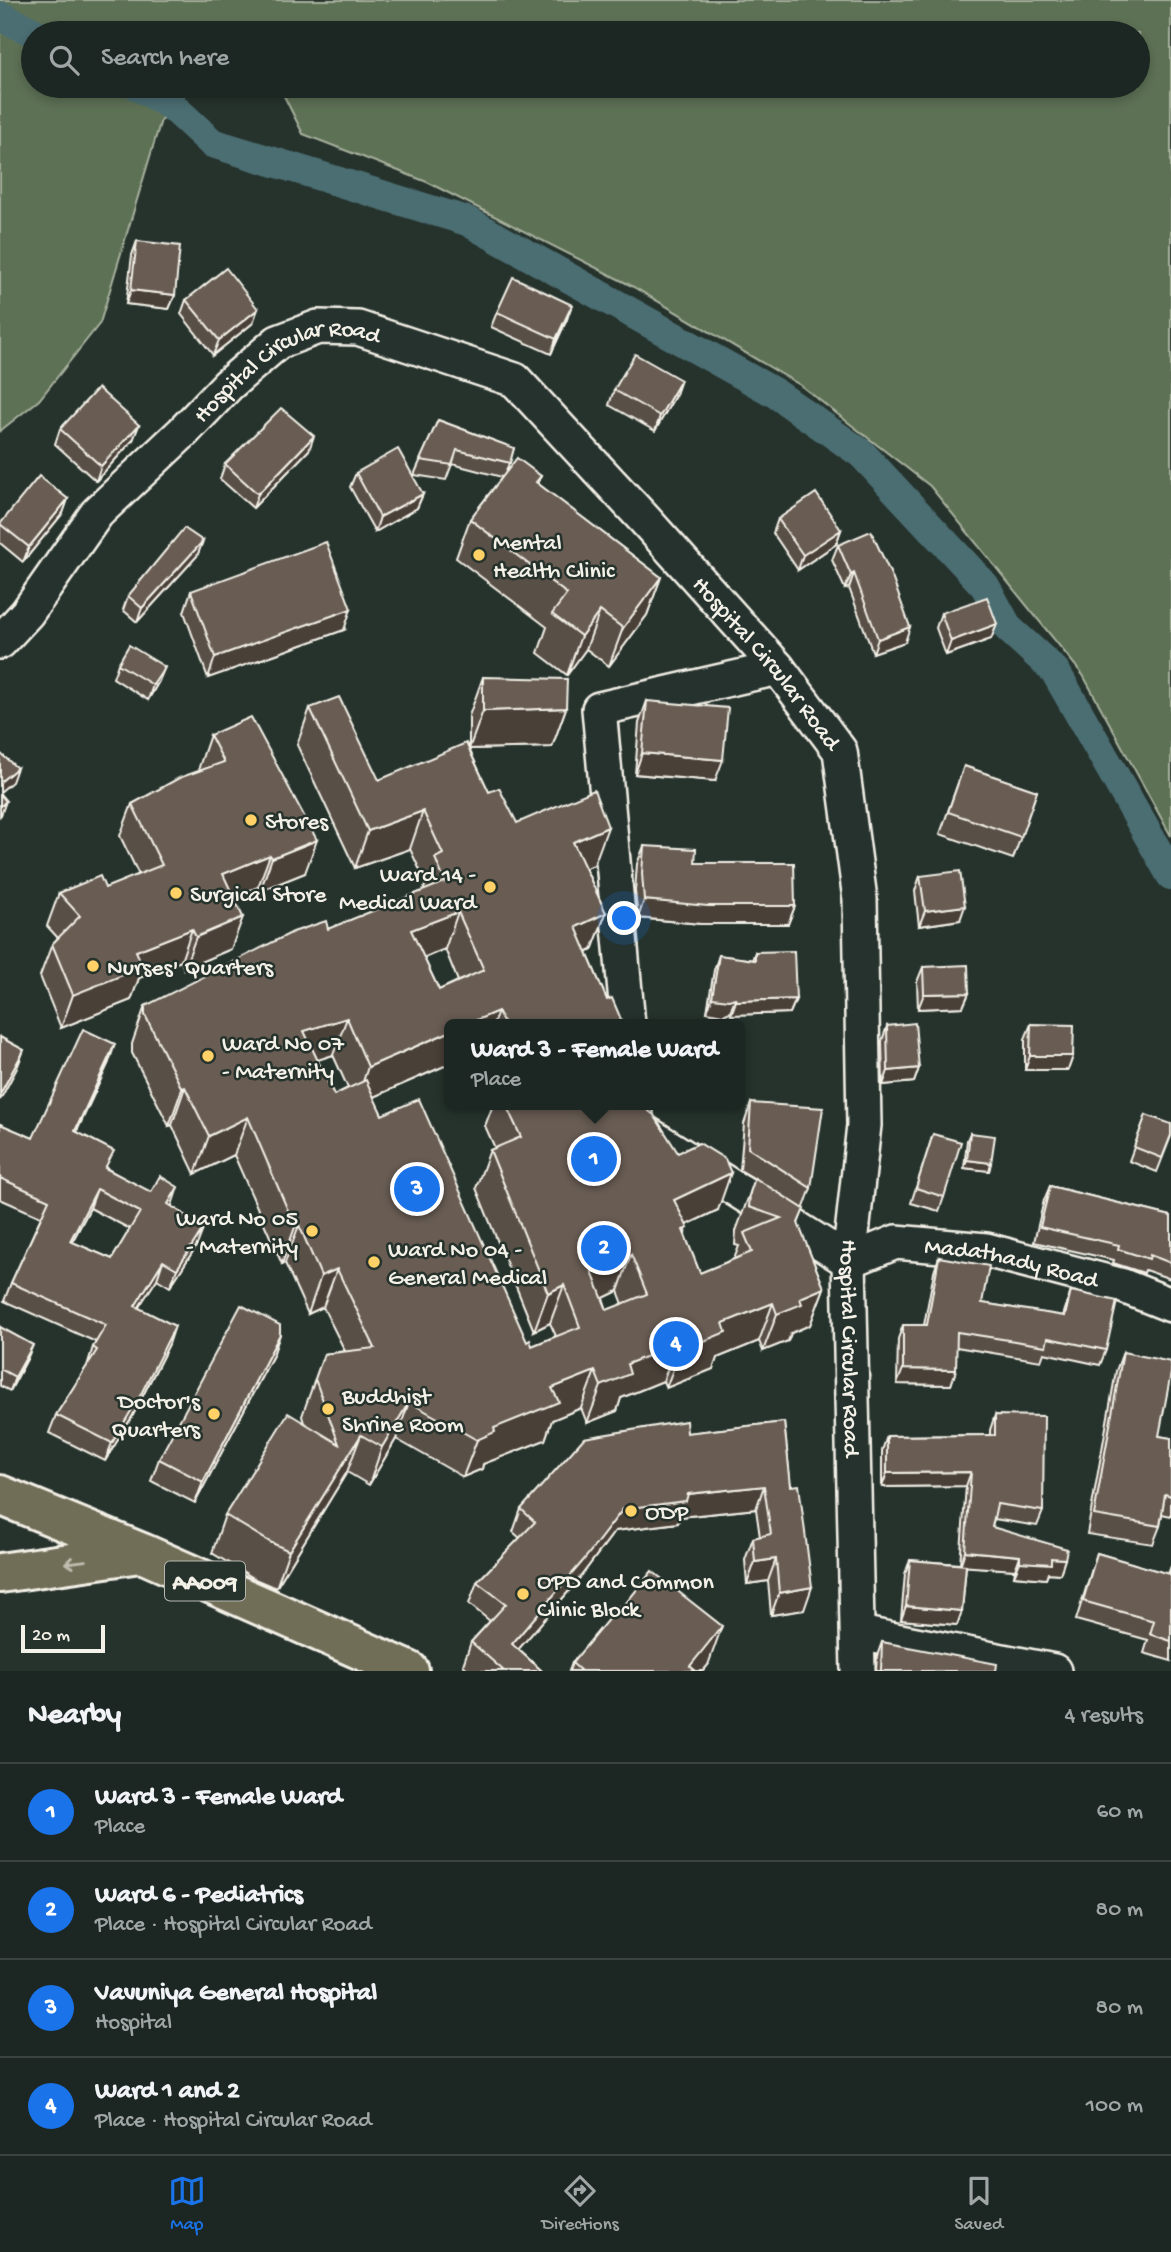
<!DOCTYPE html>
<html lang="en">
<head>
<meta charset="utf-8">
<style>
	:root { --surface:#1c2622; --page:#252e2a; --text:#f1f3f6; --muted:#a0a5a5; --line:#3a4340; --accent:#1a73e8 }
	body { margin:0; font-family:"Gochi Hand",sans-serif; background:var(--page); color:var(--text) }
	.scale { position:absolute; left:21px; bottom:18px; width:84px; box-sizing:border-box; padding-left:7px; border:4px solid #f4f1e8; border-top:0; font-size:19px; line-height:24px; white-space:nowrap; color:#f4f1e8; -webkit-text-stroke:5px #26332d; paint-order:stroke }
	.you { position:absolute; left:625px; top:919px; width:24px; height:24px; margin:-18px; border:5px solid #fff; border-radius:50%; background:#1a73e8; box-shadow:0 0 0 10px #1a73e833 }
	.badge { display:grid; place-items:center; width:46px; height:46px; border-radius:50%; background:var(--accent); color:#fff; font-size:23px; font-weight:700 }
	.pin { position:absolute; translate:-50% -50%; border:4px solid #fff; box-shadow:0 2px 7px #0006 }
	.popup { position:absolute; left:444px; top:1019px; width:301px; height:91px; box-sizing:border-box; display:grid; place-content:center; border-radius:10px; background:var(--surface); filter:drop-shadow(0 2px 5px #0005); font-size:23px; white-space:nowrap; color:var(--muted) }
	.popup b { font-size:26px; color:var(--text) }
	.popup::after { content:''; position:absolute; left:50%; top:100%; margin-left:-14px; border:14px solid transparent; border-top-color:var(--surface) }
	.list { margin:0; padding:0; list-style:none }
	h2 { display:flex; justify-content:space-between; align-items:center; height:91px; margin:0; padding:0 28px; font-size:30px }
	h2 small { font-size:23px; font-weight:400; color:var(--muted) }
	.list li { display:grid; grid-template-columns:46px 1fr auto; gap:21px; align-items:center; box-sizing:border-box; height:98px; padding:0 28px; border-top:2px solid var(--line) }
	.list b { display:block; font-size:26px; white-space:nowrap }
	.list p { margin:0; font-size:23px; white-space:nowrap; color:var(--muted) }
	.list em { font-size:23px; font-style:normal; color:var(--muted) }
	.icon { flex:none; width:38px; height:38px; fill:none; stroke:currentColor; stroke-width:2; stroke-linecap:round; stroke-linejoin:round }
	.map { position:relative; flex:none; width:1171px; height:1671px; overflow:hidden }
	.search { position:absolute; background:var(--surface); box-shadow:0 4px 10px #0003; left:21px; right:21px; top:21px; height:77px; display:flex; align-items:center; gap:18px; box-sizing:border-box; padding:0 24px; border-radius:38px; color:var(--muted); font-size:26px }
	.sheet { height:483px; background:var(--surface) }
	nav { display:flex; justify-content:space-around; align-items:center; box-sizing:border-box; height:98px; border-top:2px solid var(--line); background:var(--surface); font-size:19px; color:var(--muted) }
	nav a { display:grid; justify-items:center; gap:4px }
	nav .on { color:var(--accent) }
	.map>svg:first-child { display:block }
</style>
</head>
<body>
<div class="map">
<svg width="1171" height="1671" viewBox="0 0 1171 1671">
	<rect width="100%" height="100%" fill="#26332d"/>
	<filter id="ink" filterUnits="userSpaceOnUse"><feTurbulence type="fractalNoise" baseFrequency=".0143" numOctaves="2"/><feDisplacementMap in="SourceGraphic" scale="14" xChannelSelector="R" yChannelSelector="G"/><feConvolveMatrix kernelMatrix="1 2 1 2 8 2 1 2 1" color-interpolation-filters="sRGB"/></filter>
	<g filter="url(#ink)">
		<!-- green -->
		<path fill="#5d7155" stroke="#a8b19e" stroke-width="2" d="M0 0H1171V836L1083 675 930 486 800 385 630 285 427 182 303 134 279 86H1138V33H33V86H193L161 120 100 323 39 400 0 431Z"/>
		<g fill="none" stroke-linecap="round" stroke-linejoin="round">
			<!-- canal -->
			<g stroke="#4c6e73" stroke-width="30">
				<path d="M0 16 35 33"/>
				<path d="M138 86 172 106 212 143 467 221 775 393 862 454 985 586 1008 628 1055 671 1171 875"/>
			</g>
			<defs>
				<g id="minor">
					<path id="s1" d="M0 642 27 613 97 513 183 432 228 385 278 342 318 327 358 328 515 380 645 520 778 668 840 751 860 899 864 1125 849 1261 858 1671"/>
					<path d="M628 1024 599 709 778 668"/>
					<path id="s2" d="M635 1105 637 1127 849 1261 896 1242 986 1250 1123 1286 1171 1305"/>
					<path d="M859 1633 1054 1671"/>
				</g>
				<g id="highway">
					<path d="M0 1495 142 1553 409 1671"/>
					<path d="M0 1573 140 1553"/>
				</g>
			</defs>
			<!-- minor casing -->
			<use href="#minor" stroke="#f4f1e8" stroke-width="38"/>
			<!-- highway casing -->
			<use href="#highway" stroke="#f4f1e8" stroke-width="44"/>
			<!-- minor -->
			<use href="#minor" stroke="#26332d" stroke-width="33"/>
			<!-- highway -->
			<use href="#highway" stroke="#716e59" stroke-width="38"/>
		</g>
		<!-- wall -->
		<g fill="#594f47" stroke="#f4f1e8" stroke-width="2" fill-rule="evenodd">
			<path d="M137 241 175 295 169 309 126 304 132 255Z"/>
			<path d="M186 300 253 323 213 355 181 314Z"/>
			<path d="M497 312 567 319 551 354 491 327Z"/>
			<path d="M614 390 676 394 655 431 609 405Z"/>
			<path d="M438 420 514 448 506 472 541 476 538 484 661 577 647 615 609 666 586 649 567 675 538 653 547 627 456 558 470 519 502 477 452 464 446 480 414 475Z"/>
			<path d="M139 425 133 440 96 481 55 444 60 429Z"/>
			<path d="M309 450 253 508 220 479 225 464Z"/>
			<path d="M356 473 423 494 417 508 375 532 350 487Z"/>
			<path d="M68 499 63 513 23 562 0 543V524Z"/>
			<path d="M778 519 841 530 836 544 798 570 773 533Z"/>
			<path d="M203 541 197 556 137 622 123 610 128 596Z"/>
			<path d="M838 545 905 642 873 653 849 588 845 589 832 560Z"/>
			<path d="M191 591 344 630 208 678 184 612Z"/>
			<path d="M941 613 997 624 991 639 946 655 936 628Z"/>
			<path d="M118 664 159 681 148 700 113 678Z"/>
			<path d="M483 677 566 708 552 747 469 749 489 792 517 823 594 865 585 868 606 913 592 950 587 953 607 1000 623 1024H449V1064L373 1097 382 1115 527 1342 532 1346 556 1336 550 1323 534 1331 476 1188 490 1150 495 1148 485 1126 493 1105H641L678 1153 718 1210 686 1225 685 1235 700 1273 734 1259 739 1246 735 1245 736 1231 755 1179 740 1170 744 1124 751 1103 811 1188 798 1224 824 1288 810 1325 791 1333 788 1341 763 1351 759 1341 717 1358 713 1369 666 1388 663 1381 621 1398 617 1411 587 1423 581 1408 552 1420 545 1440 483 1464 482 1469 463 1477 396 1439 369 1485 347 1472 276 1588 257 1580 212 1553 225 1515 304 1423 302 1416 324 1354 345 1351 323 1307 308 1314 285 1263 282 1264 234 1155 195 1174 172 1125 169 1126 132 1053V1044L145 1006 328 929 423 891 426 883 410 849 355 868 297 745 310 708 379 780 469 748V716ZM445 949 458 981 439 990 424 958ZM333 1055 348 1088 334 1095 317 1060ZM618 1291 623 1304 607 1310 603 1298Z"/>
			<path d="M647 701 715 781 635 774 639 723Z"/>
			<path d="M210 735 305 873 260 891 258 887 234 897 231 949 184 969 181 961 139 978 131 1000 61 1028 40 976 52 944 58 938 47 926 59 893 105 888 139 875 120 836 132 804 200 771 199 767Z"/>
			<path d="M964 766 1037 791 1013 859 940 834Z"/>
			<path d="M644 846 695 863 795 906 788 924H701L638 918 635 891 637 864Z"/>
			<path d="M920 876 960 920 919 926 915 891Z"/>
			<path d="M755 952 796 999 790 1013 731 1015 730 1012 723 1015 707 1012 714 970 719 955 752 960Z"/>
			<path d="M923 967 969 993 963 1007 918 1009 917 982Z"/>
			<path d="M1031 1024 1073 1056 1068 1070H1025V1039Z"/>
			<path d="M887 1026 919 1068 914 1082 883 1085 882 1041Z"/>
			<path d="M109 1062 77 1131 108 1169 171 1206 197 1245 170 1287 157 1279 138 1307 169 1344 133 1415 105 1461 49 1433 56 1415 87 1366 93 1347 96 1342 4 1301 11 1283 41 1217 0 1199V1124L33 1138ZM90 1208 130 1229 112 1259 72 1242Z"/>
			<path d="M1146 1115 1171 1136 1157 1172 1129 1161Z"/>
			<path d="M970 1133 991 1163 989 1171 964 1168 967 1140Z"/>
			<path d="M933 1134 944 1197 939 1211 911 1203Z"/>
			<path d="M1050 1186 1171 1216V1279L1145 1270 1144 1273 1113 1263 1114 1260 1034 1242 1044 1200Z"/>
			<path d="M939 1257 982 1303 1063 1316 1071 1291 1106 1350 1100 1365 1044 1353 1041 1361 956 1347V1370L951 1385 897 1384 898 1339 903 1325H924L934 1272Z"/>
			<path d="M0 1327 27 1359 10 1391 0 1386Z"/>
			<path d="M280 1334 273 1355 195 1503 151 1481 159 1459Z"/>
			<path d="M1123 1352 1159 1436 1171 1438V1516L1162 1514 1160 1526 1153 1544 1087 1534 1116 1371Z"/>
			<path d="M995 1415 1043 1511 1037 1526 994 1519 992 1527 1065 1559 1060 1574 1048 1573 1046 1579 1014 1576 1015 1570 966 1566 962 1611 957 1625 901 1620 905 1574 910 1560 960 1564 966 1486 882 1487V1451L887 1436 990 1435V1430Z"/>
			<path d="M784 1422 804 1610 771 1615 768 1581 747 1584 745 1560 753 1538 760 1537 756 1509 680 1517 678 1523 615 1531 575 1584 518 1649 542 1671H470L463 1665 471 1642 490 1621 469 1604 477 1582 520 1538 513 1532 521 1509 687 1433Z"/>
			<path d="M1097 1553 1168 1574 1171 1566V1661L1144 1653 1148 1640 1076 1620Z"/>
			<path d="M882 1642 996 1671H876L877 1656Z"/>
			<path d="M572 1663 708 1665 703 1671H569Z"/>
		</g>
		<!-- shaded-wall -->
		<g fill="#484039" stroke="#f4f1e8" stroke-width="2">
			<path d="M131 290 175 295 169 309 126 304Z"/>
			<path d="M572 305 567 319 551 354 556 339Z"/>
			<path d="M258 309 253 323 213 355 219 340Z"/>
			<path d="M681 380 676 394 655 431 660 416Z"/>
			<path d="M139 425 133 440 96 481 101 466Z"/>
			<path d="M314 436 309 450 253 508 258 494Z"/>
			<path d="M423 494 417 508 375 532 380 517Z"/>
			<path d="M68 499 63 513 23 562 29 547Z"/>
			<path d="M841 530 836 544 798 570 803 555Z"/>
			<path d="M203 541 197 556 137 622 142 608Z"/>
			<path d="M854 573 849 588 845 589 851 575Z"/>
			<path d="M661 577 647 615 609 666 623 628Z"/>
			<path d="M351 609 344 630 208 678 215 657Z"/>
			<path d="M600 611 586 649 567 675 581 636Z"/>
			<path d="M997 624 991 639 946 655 951 641Z"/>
			<path d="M910 627 905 642 873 653 878 639Z"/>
			<path d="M165 667 159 681 148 700 153 685Z"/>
			<path d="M566 708 552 747 469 749 483 711Z"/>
			<path d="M642 753 723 760 715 781 635 774Z"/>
			<path d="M17 768 12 782 0 792V782Z"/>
			<path d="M6 801 1 815 0 816V807Z"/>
			<path d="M423 811 410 849 355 868 368 831Z"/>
			<path d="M608 827 594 865 559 879 573 842Z"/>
			<path d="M317 840 305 873 260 891 272 858Z"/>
			<path d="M270 855 258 887 211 906 223 874Z"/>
			<path d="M644 900 795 906 788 924H701L638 918Z"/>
			<path d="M965 906 960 920 919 926 925 911Z"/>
			<path d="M458 912 445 949 398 968 411 930Z"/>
			<path d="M606 913 592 950 562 964 576 927Z"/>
			<path d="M243 917 231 949 184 969 196 937Z"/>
			<path d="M192 929 181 961 139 978 131 1000 61 1028 73 995 136 951Z"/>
			<path d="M969 993 963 1007 918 1009 924 994Z"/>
			<path d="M712 998H735L730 1012 723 1015 707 1012Z"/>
			<path d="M796 999 790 1013 731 1015 736 1001Z"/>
			<path d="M498 1011 493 1024H467Z"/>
			<path d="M347 1018 333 1055 290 1069 304 1031Z"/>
			<path d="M449 1032V1064L355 1105 368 1067Z"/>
			<path d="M115 1044 109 1062 68 1149 75 1131Z"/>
			<path d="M24 1050 17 1068 0 1100V1094Z"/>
			<path d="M1030 1056H1073L1068 1070H1025Z"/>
			<path d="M919 1068 914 1082 883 1085 888 1071Z"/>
			<path d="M185 1087 172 1125 169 1126 182 1089Z"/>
			<path d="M248 1117 234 1155 195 1174 209 1136Z"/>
			<path d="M967 1160 991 1163 989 1171 964 1168Z"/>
			<path d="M731 1173 718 1210 661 1237 674 1200Z"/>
			<path d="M178 1187 172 1205 162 1223 168 1204Z"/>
			<path d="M97 1189 90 1208 63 1259 70 1241Z"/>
			<path d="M299 1225 285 1263 282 1264 295 1227Z"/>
			<path d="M204 1227 197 1245 170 1287 177 1269Z"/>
			<path d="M631 1254 618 1291 579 1310 592 1272Z"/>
			<path d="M163 1261 157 1279 128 1324 135 1306Z"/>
			<path d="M337 1269 323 1307 308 1314 321 1276Z"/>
			<path d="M564 1285 550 1323 534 1331 548 1293Z"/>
			<path d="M824 1288 810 1325 791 1333 788 1341 763 1351 777 1314 800 1298Z"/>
			<path d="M773 1303 759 1341 717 1358 713 1369 666 1388 680 1351 723 1323Z"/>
			<path d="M175 1326 169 1344 133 1415 105 1461 112 1443Z"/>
			<path d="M280 1334 273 1355 195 1503 203 1482Z"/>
			<path d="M677 1344 663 1381 621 1398 617 1411 587 1423 601 1386 627 1364Z"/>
			<path d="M33 1345 27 1359 10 1391 15 1377Z"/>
			<path d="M903 1369 956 1370 951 1385 897 1384Z"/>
			<path d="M595 1371 581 1408 552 1420 545 1440 483 1464 482 1469 463 1477 477 1440 552 1388Z"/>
			<path d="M409 1402 396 1439 369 1485 382 1447Z"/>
			<path d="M361 1435 347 1472 276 1588 289 1551Z"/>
			<path d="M971 1472 966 1486 882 1487 887 1473Z"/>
			<path d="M764 1486 756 1509 680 1517 678 1523 615 1531 575 1584 504 1666 512 1644 623 1509 688 1494Z"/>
			<path d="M965 1551 1020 1556 1015 1570 960 1566Z"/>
			<path d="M1051 1558 1065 1559 1060 1574 1048 1573 1046 1579 1014 1576 1020 1562Z"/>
			<path d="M776 1559 768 1581 747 1584 755 1562Z"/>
			<path d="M812 1587 804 1610 771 1615 779 1593Z"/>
			<path d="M906 1606 962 1611 957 1625 901 1620Z"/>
			<path d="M722 1626 708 1665 703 1671H688L690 1666Z"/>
		</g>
		<!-- building -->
		<g fill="#675c52" stroke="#f4f1e8" stroke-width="2" fill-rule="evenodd">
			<path d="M137 241 180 246 175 295 131 290Z"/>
			<path d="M226 268 258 309 219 340 186 300Z"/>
			<path d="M513 277 572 305 556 339 497 312Z"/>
			<path d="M635 354 681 380 660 416 614 390Z"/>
			<path d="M98 388 139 425 101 466 60 429Z"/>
			<path d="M281 408 314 436 258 494 225 464Z"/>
			<path d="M438 420 514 448 510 463 457 450 452 465 420 460Z"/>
			<path d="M398 449 423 494 380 517 356 473Z"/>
			<path d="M517 458 541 476 536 482 661 577 623 628 600 611 581 636 552 614 567 594 470 519Z"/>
			<path d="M39 476 68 499 29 547 0 524Z"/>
			<path d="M816 493 841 530 803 555 778 519Z"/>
			<path d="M184 528 203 541 142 608 128 596Z"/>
			<path d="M871 531 892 577 910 627 878 639 854 573 851 575 838 545Z"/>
			<path d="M326 542 351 609 215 657 191 591Z"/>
			<path d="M987 597 997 624 951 641 941 613Z"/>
			<path d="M129 645 165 667 153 685 118 664Z"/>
			<path d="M483 677 567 679 566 708 483 711Z"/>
			<path d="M339 697 379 780 466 743 489 792 499 788 517 823 594 790 608 827 573 842 606 913 576 927 607 1000 612 998 623 1024H504L498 1011 467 1024H449V1032L368 1067 347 1018 304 1031 334 1095 366 1080 382 1115 419 1099 527 1342 530 1340 532 1346 580 1327 564 1285 548 1293 490 1150 521 1137 506 1105H641L654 1115 678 1153 699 1143 725 1159 731 1173 674 1200 688 1228 683 1230 700 1273 752 1252 744 1233 781 1218 749 1207 750 1193 755 1178 804 1209 798 1223 824 1288 800 1298 802 1304 777 1314 773 1303 723 1323 726 1332 680 1351 677 1344 627 1364 630 1374 601 1386 595 1371 552 1388 559 1402 494 1428 495 1432 477 1440 409 1402 382 1447 361 1435 289 1551 270 1542 225 1515 288 1413 339 1444 315 1379 324 1354 375 1348 337 1269 321 1276 299 1225 295 1227 248 1117 209 1136 185 1087 182 1089 145 1015V1006L293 932 326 921 328 929 445 882 435 858 443 854 423 811 368 831 310 708ZM458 912 484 970 439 990 411 930ZM631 1254 647 1294 607 1310 592 1272Z"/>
			<path d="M647 701 728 708 723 760 642 753Z"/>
			<path d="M251 717 317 840 272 858 270 855 223 874 243 917 196 937 192 929 136 951 143 967 73 995 52 944 80 916 59 893 100 876 105 888 162 865 132 804 179 778 224 762 210 735Z"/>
			<path d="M0 753 17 768 0 782Z"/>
			<path d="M964 766 1037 791 1021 837 948 812Z"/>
			<path d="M0 794 6 801 0 807Z"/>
			<path d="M644 846 696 849 695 863H794L795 906H708L644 900 642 873Z"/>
			<path d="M960 871 965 906 925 911 920 876Z"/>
			<path d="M794 951 796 999 736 1001 735 998 729 1000 712 998 719 955 755 960V952Z"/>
			<path d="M968 965 969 993 924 994 923 967Z"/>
			<path d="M915 1023 919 1068 888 1071 887 1026Z"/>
			<path d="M1031 1024 1074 1025 1073 1056H1030Z"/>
			<path d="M83 1029 115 1044 75 1131 114 1151 105 1168 151 1192 160 1176 178 1187 168 1204 204 1227 177 1269 163 1261 135 1306 175 1326 140 1396 112 1443 56 1415 97 1350 93 1347 106 1325 11 1283 49 1200 0 1178V1124L33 1138ZM97 1189 140 1212 112 1259 70 1241Z"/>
			<path d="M0 1037 24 1050 0 1094Z"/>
			<path d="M751 1103 823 1108 811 1188 748 1148Z"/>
			<path d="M1146 1115 1171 1124V1135L1162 1158 1134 1147Z"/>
			<path d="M970 1133 995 1136 991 1163 967 1160Z"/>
			<path d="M933 1134 961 1142 944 1197 916 1188Z"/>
			<path d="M1050 1186 1171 1216V1263L1150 1255 1149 1259 1118 1249 1119 1245 1040 1227Z"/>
			<path d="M939 1257 989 1266 982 1303 1065 1316 1071 1291 1117 1301 1106 1350 1048 1338 1046 1346 957 1332 956 1370 903 1369V1325H927Z"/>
			<path d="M241 1305 280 1325V1334L203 1482 159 1459Z"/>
			<path d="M0 1327 33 1345 15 1377 0 1369Z"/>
			<path d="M1123 1352 1171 1362V1373L1159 1436 1171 1438V1496L1165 1494 1160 1526 1094 1515Z"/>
			<path d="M995 1415 1044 1416 1043 1511 997 1504 992 1527 1067 1549 1065 1559 1051 1558V1564L1020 1562V1556L965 1551 971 1472 887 1473V1436L995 1435Z"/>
			<path d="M686 1421 687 1433 784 1422 791 1486 799 1485 812 1587 779 1593 776 1559 755 1562 753 1538 771 1534 764 1486 688 1494 686 1501 623 1509 583 1561 512 1644 542 1671H504L471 1642 506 1604 477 1582 535 1522 521 1509 584 1438Z"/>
			<path d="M1097 1553 1169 1574 1171 1567V1641L1150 1634 1154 1621 1083 1601Z"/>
			<path d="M910 1560 966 1565 962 1611 906 1606Z"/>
			<path d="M652 1571 722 1626 690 1666 696 1671H581L572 1663 619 1606 622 1608Z"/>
			<path d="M882 1642 997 1664 996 1671H881Z"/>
		</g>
		<!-- one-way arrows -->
		<defs><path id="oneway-shaft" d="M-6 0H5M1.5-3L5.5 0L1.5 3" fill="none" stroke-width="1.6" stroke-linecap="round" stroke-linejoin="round" transform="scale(1.75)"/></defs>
		<use stroke="#c0bdaf" href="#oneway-shaft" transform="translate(75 1562) rotate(172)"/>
	</g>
	<!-- markers -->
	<g fill="#ffd166" stroke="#26332d" stroke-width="2.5">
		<circle cx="479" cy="555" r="7"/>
		<circle cx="251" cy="820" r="7"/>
		<circle cx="490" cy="887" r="7"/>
		<circle cx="176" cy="893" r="7"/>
		<circle cx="93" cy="966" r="7"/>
		<circle cx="208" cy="1056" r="7"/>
		<circle cx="312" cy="1231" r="7"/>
		<circle cx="374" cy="1262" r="7"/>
		<circle cx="328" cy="1409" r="7"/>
		<circle cx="214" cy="1414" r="7"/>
		<circle cx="631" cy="1511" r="7"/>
		<circle cx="523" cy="1594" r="7"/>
	</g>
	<g text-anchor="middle" stroke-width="5" stroke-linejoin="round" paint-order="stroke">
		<!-- shield labels -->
		<rect fill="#26332d" stroke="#b6b8b0" stroke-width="2" x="165" y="1561.5" width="80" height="39" rx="5"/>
		<g font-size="23" font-weight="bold" fill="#f4f1e8">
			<text x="205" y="1589">AA009</text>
		</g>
		<!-- street labels -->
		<g font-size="24" fill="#f4f1e8" stroke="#26332d">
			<text dy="8" stroke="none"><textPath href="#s1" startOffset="408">Hospital Circular Road</textPath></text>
			<text dy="8" stroke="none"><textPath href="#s1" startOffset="1038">Hospital Circular Road</textPath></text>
			<text dy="8" stroke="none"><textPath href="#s2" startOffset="441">Madathady Road</textPath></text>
			<text dy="8" stroke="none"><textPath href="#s1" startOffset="1752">Hospital Circular Road</textPath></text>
		</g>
		<!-- poi labels -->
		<g font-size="24" fill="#f4f1e8" stroke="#26332d" text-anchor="start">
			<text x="493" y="549">Mental<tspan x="493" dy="28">Health Clinic</tspan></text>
			<text x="265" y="828">Stores</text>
			<text x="476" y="881" text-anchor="end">Ward 14 -<tspan x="476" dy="28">Medical Ward</tspan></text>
			<text x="190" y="901">Surgical Store</text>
			<text x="107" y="974">Nurses' Quarters</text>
			<text x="222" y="1050">Ward No 07<tspan x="222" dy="28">- Maternity</tspan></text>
			<text x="298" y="1225" text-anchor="end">Ward No 05<tspan x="298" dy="28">- Maternity</tspan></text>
			<text x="388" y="1256">Ward No 04 -<tspan x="388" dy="28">General Medical</tspan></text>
			<text x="342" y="1403">Buddhist<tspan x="342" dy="28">Shrine Room</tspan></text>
			<text x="200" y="1408" text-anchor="end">Doctor's<tspan x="200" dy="28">Quarters</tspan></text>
			<text x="645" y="1519">ODP</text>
			<text x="537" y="1588">OPD and Common<tspan x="537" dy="28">Clinic Block</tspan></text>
		</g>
	</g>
</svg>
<div class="scale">20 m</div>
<div class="you"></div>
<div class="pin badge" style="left:594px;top:1159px">1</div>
<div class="popup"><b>Ward 3 - Female Ward</b>Place</div>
<div class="pin badge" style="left:604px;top:1248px">2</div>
<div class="pin badge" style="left:417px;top:1189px">3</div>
<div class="pin badge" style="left:676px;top:1344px">4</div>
<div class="search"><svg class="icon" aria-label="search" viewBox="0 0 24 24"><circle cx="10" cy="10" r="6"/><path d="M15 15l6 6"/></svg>Search here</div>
</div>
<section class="sheet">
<h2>Nearby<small>4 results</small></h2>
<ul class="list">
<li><span class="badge">1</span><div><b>Ward 3 - Female Ward</b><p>Place</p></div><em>60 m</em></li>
<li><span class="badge">2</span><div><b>Ward 6 - Pediatrics</b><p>Place · Hospital Circular Road</p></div><em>80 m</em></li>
<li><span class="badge">3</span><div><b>Vavuniya General Hospital</b><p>Hospital</p></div><em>80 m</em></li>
<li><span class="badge">4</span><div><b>Ward 1 and 2</b><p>Place · Hospital Circular Road</p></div><em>100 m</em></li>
</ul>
</section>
<nav>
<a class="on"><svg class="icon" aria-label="map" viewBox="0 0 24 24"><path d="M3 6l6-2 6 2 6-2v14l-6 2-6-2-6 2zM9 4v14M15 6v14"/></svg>Map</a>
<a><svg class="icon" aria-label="directions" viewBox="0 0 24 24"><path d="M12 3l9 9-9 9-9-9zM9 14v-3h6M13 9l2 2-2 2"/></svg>Directions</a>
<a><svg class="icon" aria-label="saved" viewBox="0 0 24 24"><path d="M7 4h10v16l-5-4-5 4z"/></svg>Saved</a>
</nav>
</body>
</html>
